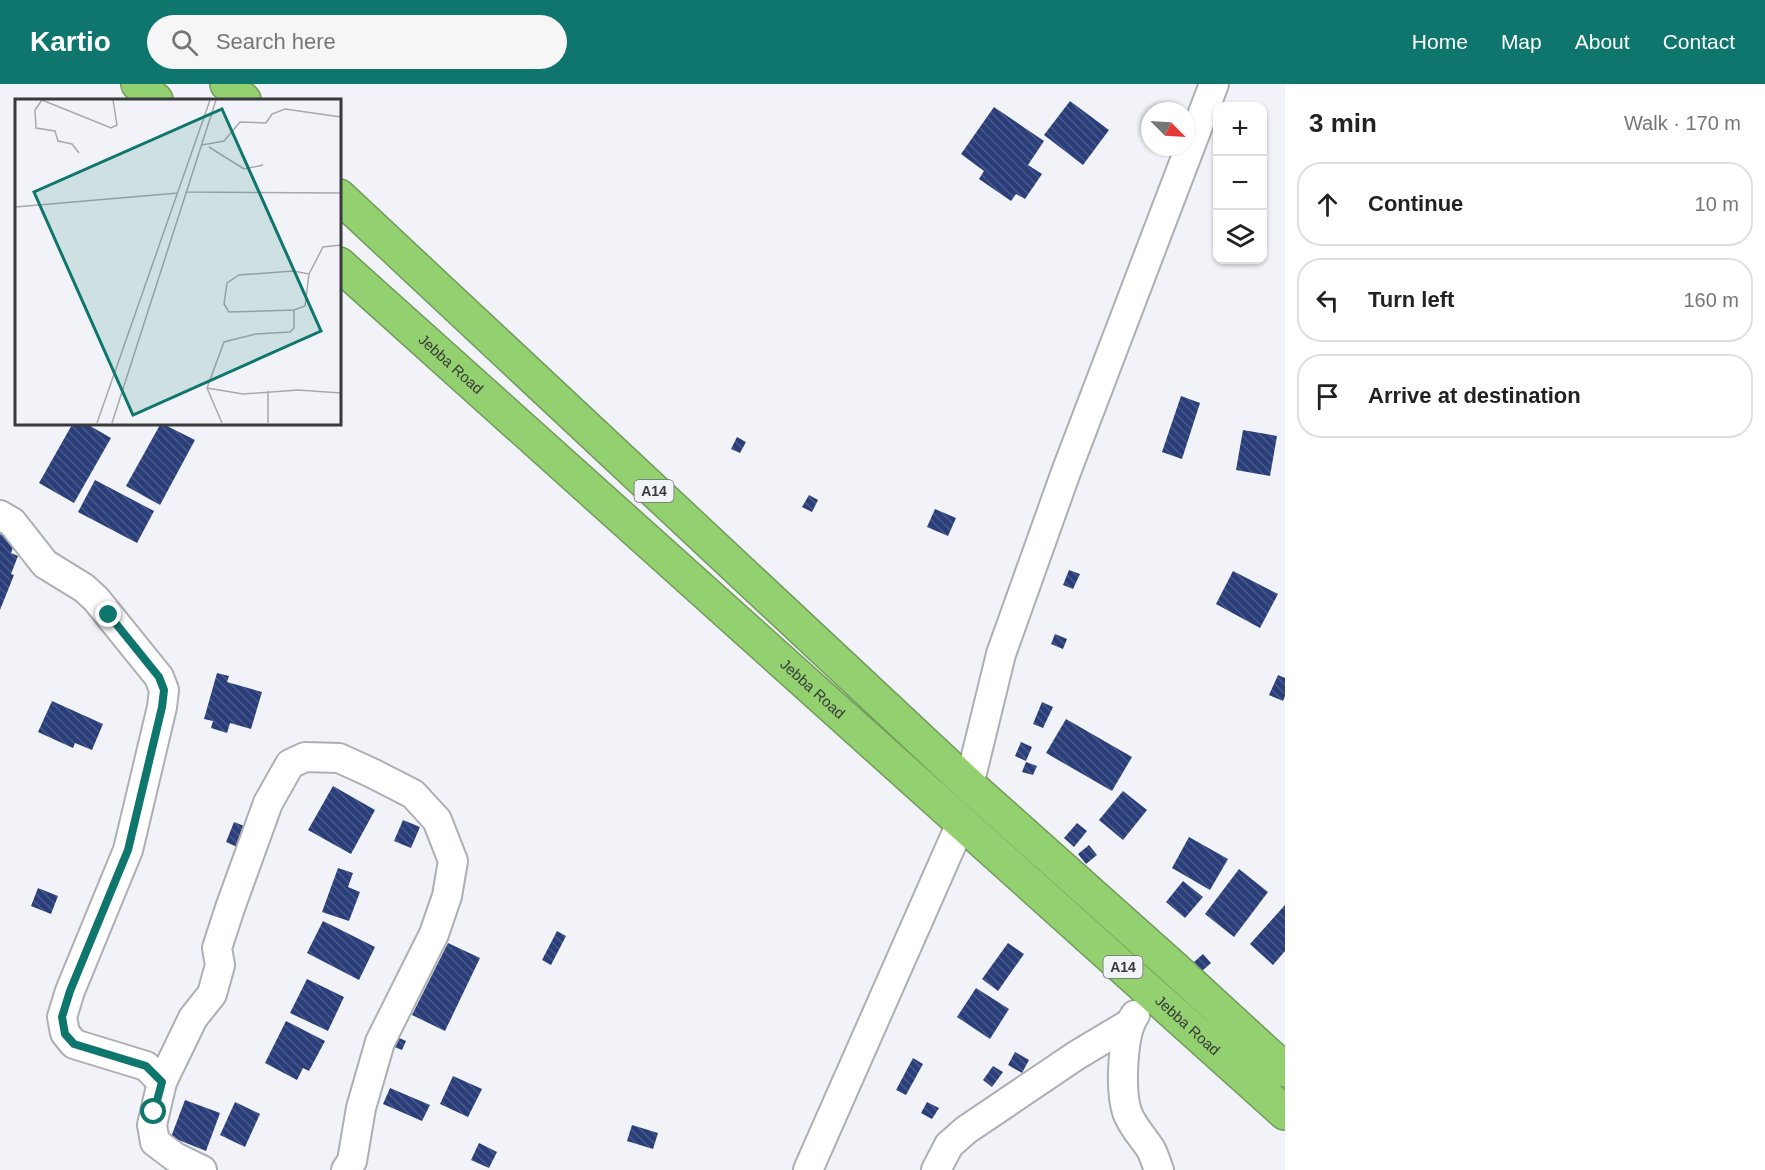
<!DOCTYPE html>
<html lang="en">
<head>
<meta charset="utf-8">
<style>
	:root { --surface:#fff; --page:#f6f6f6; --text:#222; --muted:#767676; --line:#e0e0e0; --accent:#0f766e }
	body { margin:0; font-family:Arial,sans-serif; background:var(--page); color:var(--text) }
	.controls { position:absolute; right:18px; top:18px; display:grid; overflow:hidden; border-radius:12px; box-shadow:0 2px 4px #0004 }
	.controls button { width:54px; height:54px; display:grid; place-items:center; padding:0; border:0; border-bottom:2px solid var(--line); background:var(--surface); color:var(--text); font:30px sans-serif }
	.compass { position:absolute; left:1141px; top:18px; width:54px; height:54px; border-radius:50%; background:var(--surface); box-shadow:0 2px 4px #0004; rotate:114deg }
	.stop { position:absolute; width:18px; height:18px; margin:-14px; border:4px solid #0f766e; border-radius:50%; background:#fff }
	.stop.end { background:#0f766e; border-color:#fff; box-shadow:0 2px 6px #0008 }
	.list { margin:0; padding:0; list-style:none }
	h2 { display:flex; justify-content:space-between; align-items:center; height:78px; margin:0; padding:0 24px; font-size:26px }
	h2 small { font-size:20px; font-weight:400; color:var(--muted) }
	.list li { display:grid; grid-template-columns:39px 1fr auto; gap:18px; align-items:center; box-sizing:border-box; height:84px; margin:0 12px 12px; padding:0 12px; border:2px solid var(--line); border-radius:24px }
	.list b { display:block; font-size:22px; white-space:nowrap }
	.list em { font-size:20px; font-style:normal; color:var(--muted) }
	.icon { flex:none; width:33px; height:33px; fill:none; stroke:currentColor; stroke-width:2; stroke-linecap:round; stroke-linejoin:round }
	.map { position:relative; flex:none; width:1285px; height:1086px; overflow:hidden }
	header { display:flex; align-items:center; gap:36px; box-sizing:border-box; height:84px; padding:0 30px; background:var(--accent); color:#fff }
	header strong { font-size:28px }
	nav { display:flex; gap:33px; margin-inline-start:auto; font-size:21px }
	.search { width:420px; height:54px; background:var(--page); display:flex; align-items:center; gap:15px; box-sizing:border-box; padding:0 21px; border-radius:33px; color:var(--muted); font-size:22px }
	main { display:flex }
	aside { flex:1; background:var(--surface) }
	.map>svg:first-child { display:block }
</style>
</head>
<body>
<header>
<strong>Kartio</strong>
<div class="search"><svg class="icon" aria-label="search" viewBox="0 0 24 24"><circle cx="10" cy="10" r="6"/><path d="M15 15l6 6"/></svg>Search here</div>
<nav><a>Home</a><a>Map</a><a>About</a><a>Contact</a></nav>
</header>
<main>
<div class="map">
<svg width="1285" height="1086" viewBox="0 0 1285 1086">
	<defs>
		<pattern id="building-back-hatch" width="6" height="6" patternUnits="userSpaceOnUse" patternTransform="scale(1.5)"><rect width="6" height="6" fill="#2a3f7a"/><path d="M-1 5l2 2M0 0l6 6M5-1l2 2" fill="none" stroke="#495a89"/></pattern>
	</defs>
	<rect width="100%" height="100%" fill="#f1f3f8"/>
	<!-- building -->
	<g fill="url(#building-back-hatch)">
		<path d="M1070 17 1109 46 1083 81 1044 51Z"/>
		<path d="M994 23 1044 57 1028 81 1042 90 1025 115 1016 110 1011 117 979 95 984 87 961 70Z"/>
		<path d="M1181 312 1200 319 1182 375 1162 368Z"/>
		<path d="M73 339H85L111 354 74 419 39 399Z"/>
		<path d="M161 339 195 356 160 421 126 402Z"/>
		<path d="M1243 346 1277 352 1270 392 1236 386Z"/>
		<path d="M737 353 746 358 740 369 731 365Z"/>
		<path d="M95 396 154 427 137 459 78 428Z"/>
		<path d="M809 411 818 416 812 428 802 423Z"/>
		<path d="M935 425 956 434 948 452 927 443Z"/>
		<path d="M0 450 16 456 11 469 18 472 11 490 14 491 0 526Z"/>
		<path d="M1069 486 1080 490 1073 505 1063 501Z"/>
		<path d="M1233 487 1278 510 1260 544 1216 520Z"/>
		<path d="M1055 550 1067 555 1063 565 1051 560Z"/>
		<path d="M217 589 229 592 227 598 262 608 251 645 230 639 227 649 211 644 213 637 204 635Z"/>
		<path d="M1278 591 1285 594V612L1283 617 1269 611Z"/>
		<path d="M52 617 103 640 92 666 75 659 73 664 38 648Z"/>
		<path d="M1042 618 1053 623 1043 644 1033 640Z"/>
		<path d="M1066 635 1132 673 1112 707 1046 669Z"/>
		<path d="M1021 658 1032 663 1026 677 1015 672Z"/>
		<path d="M1026 678 1037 682 1033 691 1022 688Z"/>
		<path d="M333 702 375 726 351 770 308 746Z"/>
		<path d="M1123 707 1147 726 1123 756 1099 736Z"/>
		<path d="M403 736 420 743 411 764 394 757Z"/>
		<path d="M234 738 252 745 244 766 226 758Z"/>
		<path d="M1077 739 1087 747 1074 763 1064 754Z"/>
		<path d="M1189 753 1228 775 1210 806 1172 784Z"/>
		<path d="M1089 761 1097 771 1086 780 1078 770Z"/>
		<path d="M338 784 353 789 348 803 360 808 349 837 322 828Z"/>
		<path d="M1239 785 1268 808 1234 853 1205 830Z"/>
		<path d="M1183 797 1203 813 1185 834 1166 818Z"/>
		<path d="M38 804 58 812 51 830 31 822Z"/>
		<path d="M1285 821V867L1273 881 1250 860Z"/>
		<path d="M323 837 375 863 359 896 307 869Z"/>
		<path d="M557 847 566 852 551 881 542 876Z"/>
		<path d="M448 859 480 874 445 947 412 931Z"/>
		<path d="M1008 859 1024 870 998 907 982 895Z"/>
		<path d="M1203 870 1211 879 1202 887 1194 878Z"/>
		<path d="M307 895 344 913 328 947 290 929Z"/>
		<path d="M976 904 1009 925 990 955 957 933Z"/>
		<path d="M286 937 325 957 309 987 303 984 297 996 265 979Z"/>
		<path d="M397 953 406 957 402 966 392 962Z"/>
		<path d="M1015 968 1029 976 1022 989 1008 981Z"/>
		<path d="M913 974 923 980 906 1011 896 1006Z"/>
		<path d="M993 982 1003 988 992 1003 983 996Z"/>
		<path d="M453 992 482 1005 468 1033 440 1020Z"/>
		<path d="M390 1004 430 1021 422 1037 383 1020Z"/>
		<path d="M185 1016 220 1029 206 1067 171 1053Z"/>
		<path d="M235 1018 260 1030 245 1063 220 1051Z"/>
		<path d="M927 1018 939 1024 932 1035 921 1029Z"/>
		<path d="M632 1041 658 1049 653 1065 627 1057Z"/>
		<path d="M479 1059 497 1068 489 1084 471 1076Z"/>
	</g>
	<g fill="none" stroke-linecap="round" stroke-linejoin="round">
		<defs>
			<g id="minor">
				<path d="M0 431 12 438 45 480 84 504 96 515 159 593 164 606 162 623 128 766 70 907 62 933 65 949 74 960 146 982 162 998 193 934 212 910 220 881 217 864 230 824 268 719 290 680 305 673 339 674 372 689 413 710 437 736 453 777 447 812 434 850 380 958 361 1024 352 1077 346 1086"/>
				<path d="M969 701 1001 570 1066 388 1214 0"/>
				<path d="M1135 931C1122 949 1120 1006 1127 1028 1132 1042 1142 1052 1150 1064 1154 1070 1156 1079 1159 1086"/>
				<path d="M162 998 152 1041 155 1058 175 1073 202 1086"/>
				<path d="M808 1086 962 737"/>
				<path d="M936 1086 949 1061 966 1046 1077 971 1129 940"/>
			</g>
			<g id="highway">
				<path d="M138 0 156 16"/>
				<path d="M227 0 244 16"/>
				<path d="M339 112 969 701 1174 884 1285 986"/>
				<path id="s1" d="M339 180 1285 1029"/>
			</g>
		</defs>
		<!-- minor casing -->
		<use href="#minor" stroke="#adafb4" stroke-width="32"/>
		<!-- highway casing -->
		<use href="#highway" stroke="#739b5c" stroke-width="36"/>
		<!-- minor -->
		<use href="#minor" stroke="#fff" stroke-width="28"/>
		<!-- highway -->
		<use href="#highway" stroke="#93d06f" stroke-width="33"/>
	</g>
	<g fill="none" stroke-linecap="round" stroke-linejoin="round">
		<!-- route -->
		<path stroke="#0f766e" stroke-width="8" d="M109 531 159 593 164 606 162 623 128 766 70 907 62 933 65 950 74 960 146 982 162 998 154 1028"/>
	</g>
	<g text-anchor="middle" stroke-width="6" stroke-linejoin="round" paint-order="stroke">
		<!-- shield labels -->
		<g fill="#f1f3f8" stroke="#707173" stroke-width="1.5">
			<rect x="634.5" y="396" width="39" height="22" rx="4.5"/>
			<rect x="1103.5" y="872" width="39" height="22" rx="4.5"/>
		</g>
		<g font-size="14" font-weight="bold" fill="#38393a">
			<text x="654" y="412">A14</text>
			<text x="1123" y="888">A14</text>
		</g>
		<!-- street labels -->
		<g font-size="15" fill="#38393a" stroke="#f1f3f8">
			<text dy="5" stroke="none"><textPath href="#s1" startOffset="150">Jebba Road</textPath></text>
			<text dy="5" stroke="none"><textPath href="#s1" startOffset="636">Jebba Road</textPath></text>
			<text dy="5" stroke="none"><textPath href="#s1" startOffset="1140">Jebba Road</textPath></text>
		</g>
	</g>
	<!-- overview -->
	<g transform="translate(15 15)">
		<rect width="326" height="326" fill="#f1f3f8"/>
		<path fill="none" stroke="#a7a9ac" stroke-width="1.5" d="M27 1 96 29 102 26 98 1M27 1 20 11 21 29 40 32 43 42 57 45 64 54M187 46 209 42 225 23 251 24 257 15 270 10 326 18M194 48 229 70 248 66M172 93 326 94M0 108 163 94M279 211 290 207 294 175M192 289 228 295 283 291 326 294M253 292V324M82 324 195 1M97 324 201 1M207 324 192 289 209 243 241 235 275 233 279 229V211L214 213 209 205 212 184 224 176 278 172 294 175 308 148 326 146"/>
		<path fill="#0f766e" fill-opacity="0.15" stroke="#0f766e" stroke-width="3" d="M207 10 306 232 118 316 19 93Z"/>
		<rect width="326" height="326" fill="none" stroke="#38393a" stroke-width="3"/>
	</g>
</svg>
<div class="controls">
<button>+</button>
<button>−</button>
<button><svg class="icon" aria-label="layers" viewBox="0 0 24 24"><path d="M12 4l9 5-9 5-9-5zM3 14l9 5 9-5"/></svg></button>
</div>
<svg class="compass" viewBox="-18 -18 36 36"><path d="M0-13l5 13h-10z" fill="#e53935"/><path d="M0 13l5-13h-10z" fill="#767676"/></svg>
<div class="stop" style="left:154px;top:1028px"></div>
<div class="stop end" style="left:109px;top:531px"></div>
</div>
<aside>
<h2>3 min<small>Walk · 170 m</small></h2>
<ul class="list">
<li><svg class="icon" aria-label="ahead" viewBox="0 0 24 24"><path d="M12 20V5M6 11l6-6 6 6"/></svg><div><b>Continue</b></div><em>10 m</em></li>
<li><svg class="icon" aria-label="left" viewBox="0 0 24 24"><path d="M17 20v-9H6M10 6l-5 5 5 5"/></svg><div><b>Turn left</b></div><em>160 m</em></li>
<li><svg class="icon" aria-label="arrive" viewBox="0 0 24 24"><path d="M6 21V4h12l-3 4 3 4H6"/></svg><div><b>Arrive at destination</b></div></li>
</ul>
</aside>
</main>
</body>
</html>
